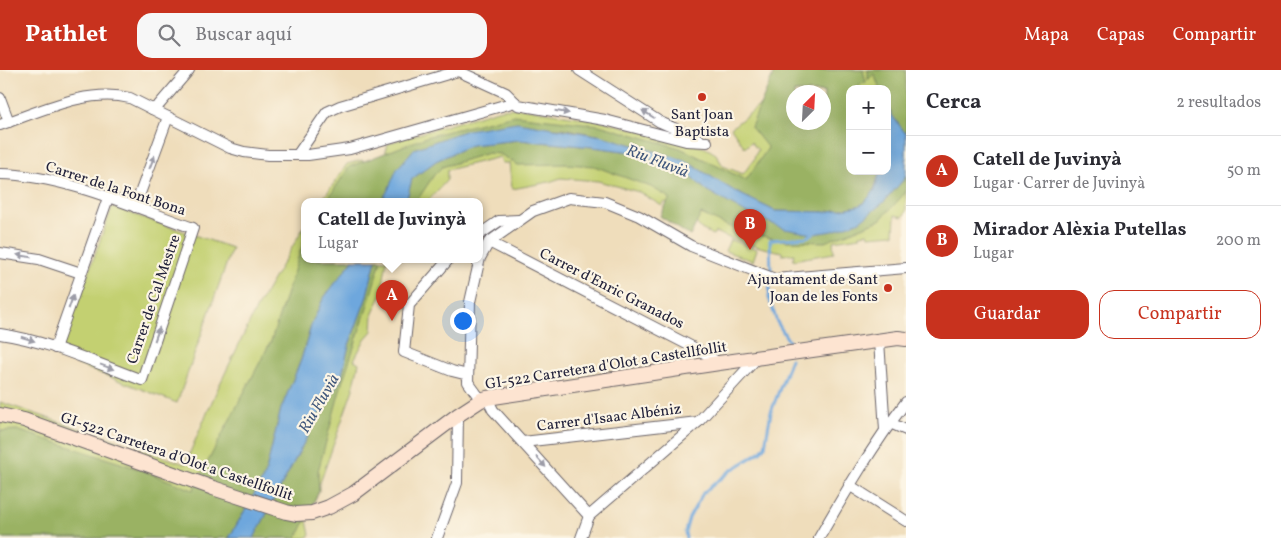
<!DOCTYPE html>
<html lang="es">
<head>
<meta charset="utf-8">
<style>
	:root { --surface:#fff; --page:#f7f7f7; --text:#2b2b33; --muted:#7c7c81; --line:#e1e1e2; --accent:#c8321e }
	body { margin:0; font-family:Vollkorn,serif; background:var(--page); color:var(--text) }
	.controls { position:absolute; right:15px; top:15px; display:grid; overflow:hidden; border-radius:10px; box-shadow:0 5px 20px #0002 }
	.controls button { width:45px; height:45px; display:grid; place-items:center; padding:0; border:0; border-bottom:1px solid var(--line); background:var(--surface); color:var(--text); font:25px sans-serif }
	.compass { position:absolute; left:786px; top:15px; width:45px; height:45px; border-radius:50%; background:var(--surface); box-shadow:0 5px 20px #0002; rotate:24deg }
	.you { position:absolute; left:462px; top:250px; width:18px; height:18px; margin:-12px; border:4px solid #fff; border-radius:50%; background:#1a73e8; box-shadow:0 0 0 8px #1a73e833 }
	.badge { display:grid; place-items:center; width:32px; height:32px; border-radius:50%; background:var(--accent); color:#fff; font-size:16px; font-weight:700 }
	.pin { position:absolute; translate:-50% -41px; filter:drop-shadow(0 1px 2px #0008) }
	.pin::after { content:''; position:absolute; top:26px; width:18px; height:15px; background:inherit; clip-path:polygon(0 0,100% 0,50% 100%) }
	.popup { position:absolute; left:301px; top:128px; width:182px; height:65px; box-sizing:border-box; display:grid; place-content:center; border-radius:10px; background:var(--surface); filter:drop-shadow(0 1px 4px #0005); font-size:16px; white-space:nowrap; color:var(--muted) }
	.popup b { font-size:19px; color:var(--text) }
	.popup::after { content:''; position:absolute; left:50%; top:100%; margin-left:-10px; border:10px solid transparent; border-top-color:var(--surface) }
	.list { margin:0; padding:0; list-style:none }
	h2 { display:flex; justify-content:space-between; align-items:center; height:65px; margin:0; padding:0 20px; font-size:21px }
	h2 small { font-size:16px; font-weight:400; color:var(--muted) }
	.list li { display:grid; grid-template-columns:32px 1fr auto; gap:15px; align-items:center; box-sizing:border-box; height:70px; padding:0 20px; border-top:1px solid var(--line) }
	.list b { display:block; font-size:19px; white-space:nowrap }
	.list p { margin:0; font-size:16px; white-space:nowrap; color:var(--muted) }
	.list em { font-size:16px; font-style:normal; color:var(--muted) }
	.actions { display:flex; gap:10px; padding:15px 20px }
	.actions a { flex:1; padding:11px 0; border:1px solid var(--accent); border-radius:15px; text-align:center; font-size:18px; color:var(--accent) }
	.actions .main { background:var(--accent); color:#fff }
	.icon { flex:none; width:28px; height:28px; fill:none; stroke:currentColor; stroke-width:2; stroke-linecap:round; stroke-linejoin:round }
	.map { position:relative; flex:none; width:906px; height:468px; overflow:hidden }
	header { display:flex; align-items:center; gap:30px; box-sizing:border-box; height:70px; padding:0 25px; background:var(--accent); color:#fff }
	header strong { font-size:24px }
	nav { display:flex; gap:28px; margin-inline-start:auto; font-size:18px }
	.search { width:350px; height:45px; background:var(--page); display:flex; align-items:center; gap:12px; box-sizing:border-box; padding:0 18px; border-radius:15px; color:var(--muted); font-size:19px }
	main { display:flex }
	aside { flex:1; background:var(--surface) }
	.map>svg:first-child { display:block }
</style>
</head>
<body>
<header>
<strong>Pathlet</strong>
<div class="search"><svg class="icon" aria-label="search" viewBox="0 0 24 24"><circle cx="10" cy="10" r="6"/><path d="M15 15l6 6"/></svg>Buscar aquí</div>
<nav><a>Mapa</a><a>Capas</a><a>Compartir</a></nav>
</header>
<main>
<div class="map">
<svg width="906" height="468" viewBox="0 0 906 468">
	<rect width="100%" height="100%" fill="#fcf5e5"/>
	<filter id="ink" filterUnits="userSpaceOnUse"><feTurbulence type="fractalNoise" baseFrequency=".02" numOctaves="2"/><feDisplacementMap in="SourceGraphic" scale="10" xChannelSelector="R" yChannelSelector="G"/><feConvolveMatrix kernelMatrix="1 2 1 2 8 2 1 2 1" color-interpolation-filters="sRGB"/></filter>
	<filter id="wash" filterUnits="userSpaceOnUse"><feTurbulence type="fractalNoise" baseFrequency=".0096" numOctaves="4" result="noise"/><feDisplacementMap in="SourceGraphic" scale="20" xChannelSelector="R" yChannelSelector="G"/><feGaussianBlur stdDeviation="1.12" result="paint"/><feColorMatrix in="noise" values="0 0 0 0 0 0 0 0 0 0 0 0 0 0 0 0 0 1.4 0 .05"/><feComposite in="paint" operator="in"/></filter>
	<g filter="url(#wash)">
		<rect width="100%" height="100%" fill="#efddbb"/>
		<!-- green -->
		<g fill="#c3d071" stroke="#727956" fill-rule="evenodd">
			<path d="M784 0H882L906 19V141L903 147 895 145 894 164 869 166 868 163 860 164V167L833 171 834 183 793 190 794 184 782 185V182C759 177 737 172 715 162L713 165 701 159 694 150 665 132 662 136 639 122 598 111 561 108 549 112 512 119 509 93H502L500 87 447 100V110L427 132H321L347 94 362 90 366 92 385 84 388 74 395 71 501 39 521 38 602 51 706 78 716 84 723 96 743 104 755 88 754 87 758 80 751 72 745 78 731 58 778 21ZM850 19H887V101H850ZM794 22H824V52H794Z"/>
			<path d="M112 137 232 178 177 333 58 287Z"/>
			<path d="M304 157V190H387L381 226 373 243 372 261 365 269 354 290 359 293 353 319 307 450 310 465 306 468H0V332L185 394 217 320 257 237Z"/>
			<path d="M730 170 757 179 753 191 725 181Z"/>
		</g>
		<!-- forest -->
		<g fill="#9ab263" stroke="#5e6a4f" fill-rule="evenodd">
			<path d="M768 0H863L866 12 857 17 858 19H850V101H880L874 121 864 133 858 136 825 142 775 141 736 122 684 90 602 66 562 58 467 60 388 120 381 132H326L349 97 429 66 514 45 599 55 680 78 746 110 768 78 751 57 773 5ZM794 22H824V52H794Z"/>
			<path d="M868 0H906V64C892 45 887 43 887 19H880L874 4 868 10Z"/>
			<path d="M519 70 593 77 631 82 687 103 706 120 785 159 884 132 904 109 906 103V122L880 150 825 172 786 171 739 161 701 144 690 166 660 146 670 128 651 117 594 96 566 94 518 95 500 84 488 83 442 97 434 105 416 132H406L412 109 436 91 471 75Z"/>
			<path d="M304 170V190H353L323 229 311 256 301 290 281 339 265 405 229 468H0V361L17 360 139 399 193 420 271 271Z"/>
			<path d="M376 190H381L366 241 342 313 318 401 319 421 299 464 295 468H254L319 344 341 309 349 275 366 229Z"/>
		</g>
		<!-- water -->
		<g fill="#6ea7dd" stroke="#48648c">
			<path d="M887 35 891 44 906 64V103L904 109 884 132 860 151 833 161 813 164 785 159 746 143 706 120 687 103 631 82 593 77 519 70 471 75 436 91 412 109 406 132H381L388 120 397 99 414 79 467 60 517 52 602 66 684 90 736 122 775 141 825 142 858 136 864 133 874 121 880 101H887Z"/>
			<path d="M353 190H376L366 229 349 275 341 309 319 344 254 468H229L265 405 281 339 301 290 311 256 323 229Z"/>
		</g>
		<g fill="none" stroke-linecap="round" stroke-linejoin="round">
			<!-- stream -->
			<g stroke="#6ea7dd" stroke-width="3">
				<path d="M771 202 770 170 807 167 814 163"/>
				<path d="M770 212 769 228 777 252 790 273"/>
				<path d="M686 468 685 462 689 448 703 423 730 401 760 382 765 376 771 342 791 289"/>
			</g>
		</g>
	</g>
	<g filter="url(#ink)">
		<g fill="none" stroke-linecap="round" stroke-linejoin="round">
			<defs>
				<g id="street">
					<path d="M579 0 660 52 699 69"/>
					<path d="M0 28 9 52"/>
					<path d="M152 39 158 36 189 0"/>
					<path d="M0 55C42 41 85 18 130 28L230 78 244 82 268 85H308L350 79 515 32"/>
					<path d="M298 84 327 42 340 36 458 1 506 23 518 35 605 50 686 71 707 72"/>
					<path d="M0 104C63 105 134 137 193 158L142 310C95 293 49 271 0 264"/>
					<path d="M135 137 168 47"/>
					<path d="M480 164 499 151 519 150"/>
					<path d="M489 172 706 284 719 293"/>
					<path d="M0 183 39 189 81 203"/>
					<path d="M448 190 409 235 404 282 452 301 468 305"/>
					<path d="M879 271 885 360"/>
					<path d="M55 278 108 128"/>
					<path d="M487 328 493 340 589 446"/>
					<path d="M481 330 468 312 470 232 480 188 489 172 533 141 569 128 605 132 639 146 691 176 775 209 906 198"/>
					<path d="M890 353 906 360"/>
					<path d="M523 372 698 352"/>
					<path d="M849 415 906 451"/>
					<path d="M437 468 457 413 458 345"/>
					<path d="M581 468 589 446 698 352 757 288"/>
					<path d="M819 468C846 421 873 375 906 332"/>
				</g>
				<path id="secondary" d="M0 345 24 350 213 418 286 442 296 444 312 443 329 437 353 424 458 345 481 330 487 328 719 293 898 268 906 269"/>
			</defs>
			<!-- street casing -->
			<use href="#street" stroke="#6a6368" stroke-width="12"/>
			<!-- secondary casing -->
			<use href="#secondary" stroke="#6a6368" stroke-width="16"/>
			<!-- street -->
			<use href="#street" stroke="#fff" stroke-width="10"/>
			<!-- secondary -->
			<use href="#secondary" stroke="#fde4d1" stroke-width="14"/>
		</g>
		<!-- one-way arrows -->
		<defs><path id="oneway-solid" d="M-6-.8H1V-3.2L6.5 0L1 3.2V.8H-6Z" transform="scale(1.25)"/></defs>
		<g fill="#9c9ca7">
			<use href="#oneway-solid" transform="translate(562 42) rotate(10)"/>
			<use href="#oneway-solid" transform="translate(648 44) rotate(-148)"/>
			<use href="#oneway-solid" transform="translate(152 92) rotate(-69)"/>
			<use href="#oneway-solid" transform="translate(24 186) rotate(-170)"/>
			<use href="#oneway-solid" transform="translate(71 232) rotate(-71)"/>
			<use href="#oneway-solid" transform="translate(157 264) rotate(-71)"/>
			<use href="#oneway-solid" transform="translate(28 269) rotate(17)"/>
			<use href="#oneway-solid" transform="translate(107 297) rotate(20)"/>
			<use href="#oneway-solid" transform="translate(541 392) rotate(48)"/>
		</g>
	</g>
	<!-- markers -->
	<g fill="#c8321e" stroke="#fcf5e5" stroke-width="2">
		<circle cx="702" cy="27" r="5"/>
		<circle cx="888" cy="218" r="5"/>
	</g>
	<g text-anchor="middle" stroke-width="4.5" stroke-linejoin="round" paint-order="stroke">
		<!-- poi labels -->
		<g font-size="15" fill="#22223b" stroke="#fcf5e5">
			<text x="702" y="49">Sant Joan<tspan x="702" dy="17">Baptista</tspan></text>
			<text x="878" y="214" text-anchor="end">Ajuntament de Sant<tspan x="878" dy="17">Joan de les Fonts</tspan></text>
		</g>
		<!-- street labels -->
		<g font-size="15" fill="#22223b" stroke="#fcf5e5">
			<text transform="translate(116 118) rotate(18)" y="5">Carrer de la Font Bona</text>
			<text transform="translate(612 218) rotate(27)" y="5">Carrer d'Enric Granados</text>
			<text transform="translate(153 229) rotate(-71)" y="5">Carrer de Cal Mestre</text>
			<text transform="translate(606 295) rotate(-9)" y="5">GI-522 Carretera d'Olot a Castellfollit</text>
			<text transform="translate(609 347) rotate(-7)" y="5">Carrer d'Isaac Albéniz</text>
			<text transform="translate(177 386) rotate(19)" y="5">GI-522 Carretera d'Olot a Castellfollit</text>
		</g>
		<!-- water labels -->
		<g font-size="16" font-style="italic" fill="#40577c" stroke="#fcf5e5">
			<text transform="translate(658 90) rotate(21)" y="6">Riu Fluvià</text>
			<text transform="translate(318 333) rotate(-60)" y="6">Riu Fluvià</text>
		</g>
	</g>
</svg>
<div class="controls">
<button>+</button>
<button>−</button>
</div>
<svg class="compass" viewBox="-18 -18 36 36"><path d="M0-13l5 13h-10z" fill="#e53935"/><path d="M0 13l5-13h-10z" fill="#7c7c81"/></svg>
<div class="you"></div>
<div class="pin badge" style="left:392px;top:251px">A</div>
<div class="popup"><b>Catell de Juvinyà</b>Lugar</div>
<div class="pin badge" style="left:750px;top:180px">B</div>
</div>
<aside>
<h2>Cerca<small>2 resultados</small></h2>
<ul class="list">
<li><span class="badge">A</span><div><b>Catell de Juvinyà</b><p>Lugar · Carrer de Juvinyà</p></div><em>50 m</em></li>
<li><span class="badge">B</span><div><b>Mirador Alèxia Putellas</b><p>Lugar</p></div><em>200 m</em></li>
</ul>
<div class="actions"><a class="main">Guardar</a><a>Compartir</a></div>
</aside>
</main>
</body>
</html>
